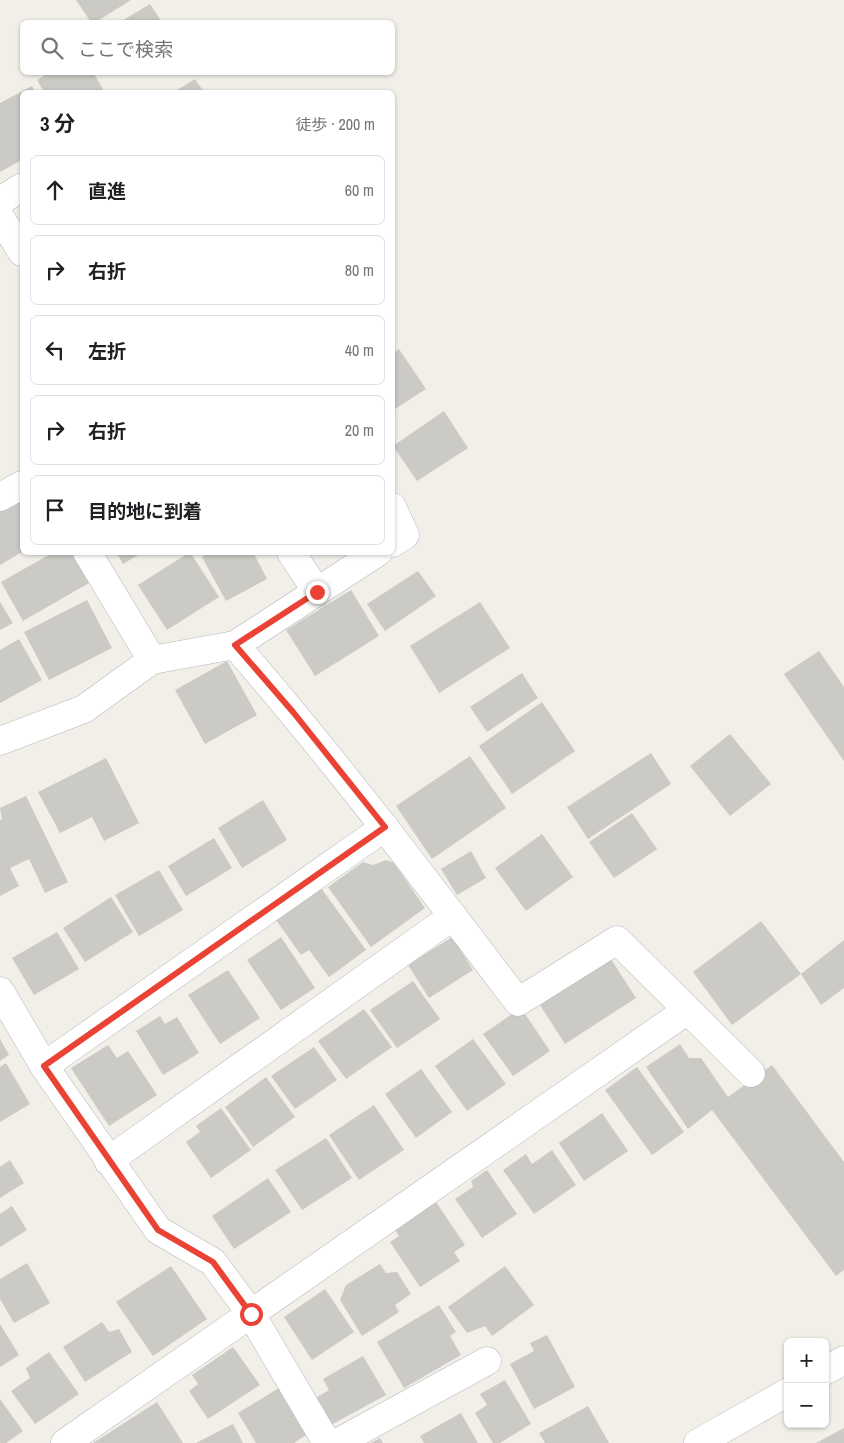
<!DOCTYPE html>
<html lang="ja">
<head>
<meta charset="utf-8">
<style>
	:root { --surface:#fff; --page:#f6f6f6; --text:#202124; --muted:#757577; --line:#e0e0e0 }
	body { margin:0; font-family:"Archivo Narrow","Noto Sans JP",sans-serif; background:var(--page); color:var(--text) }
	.controls { position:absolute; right:15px; bottom:15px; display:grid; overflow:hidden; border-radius:8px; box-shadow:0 1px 4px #0004 }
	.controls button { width:45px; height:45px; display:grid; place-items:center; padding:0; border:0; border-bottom:1px solid var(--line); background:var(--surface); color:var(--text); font:25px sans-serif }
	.stop { position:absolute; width:15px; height:15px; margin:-11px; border:4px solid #ea4335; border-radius:50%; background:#fff }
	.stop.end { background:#ea4335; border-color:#fff; box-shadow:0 1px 5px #0008 }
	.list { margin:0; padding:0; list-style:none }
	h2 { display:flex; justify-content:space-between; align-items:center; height:65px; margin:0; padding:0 20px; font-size:21px }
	h2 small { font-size:16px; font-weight:400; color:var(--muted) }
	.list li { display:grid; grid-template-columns:32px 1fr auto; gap:15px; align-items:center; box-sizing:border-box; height:70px; margin:0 10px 10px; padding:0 10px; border:1px solid var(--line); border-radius:8px }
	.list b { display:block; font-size:19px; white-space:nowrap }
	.list em { font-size:16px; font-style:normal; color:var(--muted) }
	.icon { flex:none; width:28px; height:28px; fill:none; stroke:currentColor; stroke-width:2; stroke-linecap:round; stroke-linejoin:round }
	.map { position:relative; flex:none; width:844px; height:1443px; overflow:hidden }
	.search { position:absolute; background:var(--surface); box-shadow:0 1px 4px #0004; left:20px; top:20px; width:375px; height:55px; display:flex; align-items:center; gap:12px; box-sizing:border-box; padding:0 18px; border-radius:8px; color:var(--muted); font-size:19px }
	.panel { position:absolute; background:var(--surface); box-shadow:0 1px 4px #0004; left:20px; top:90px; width:375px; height:465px; border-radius:8px }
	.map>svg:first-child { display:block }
</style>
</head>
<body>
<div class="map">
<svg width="844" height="1443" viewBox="0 0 844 1443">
	<rect width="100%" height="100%" fill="#f1efe8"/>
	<!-- building -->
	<g fill="#cccac5">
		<path d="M76 0H131L96 22H91Z"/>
		<path d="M150 4 162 22H120Z"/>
		<path d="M50 72H93L103 89 98 92H44L37 80Z"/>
		<path d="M195 79 204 92H174Z"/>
		<path d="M32 86 35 92H22V160L0 172V103Z"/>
		<path d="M399 349 426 389 392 411V354Z"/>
		<path d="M444 411 468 448 417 481 393 446Z"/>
		<path d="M22 497V552L0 565V509Z"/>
		<path d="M54 552H71L89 583 23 621 1 582Z"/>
		<path d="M116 552H143L123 564Z"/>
		<path d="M190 552 219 597 167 630 138 585Z"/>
		<path d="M210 552H253L267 579 226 601 202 557Z"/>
		<path d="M418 571 436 596 385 631 367 604Z"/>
		<path d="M351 590 379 636 315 676 286 630Z"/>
		<path d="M87 600 112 648 49 680 24 632Z"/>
		<path d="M0 602 13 623 0 630Z"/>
		<path d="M480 602 510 648 439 693 410 646Z"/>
		<path d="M19 639 42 680 0 703V650Z"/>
		<path d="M819 651 844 687V761L784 674Z"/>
		<path d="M227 661 257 715 205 744 175 690Z"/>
		<path d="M522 673 538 698 487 732 470 707Z"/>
		<path d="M542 702 575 751 512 794 479 746Z"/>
		<path d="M730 734 771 784 730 816 690 766Z"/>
		<path d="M651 753 671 784 588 839 567 807Z"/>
		<path d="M470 756 506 808 432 859 396 806Z"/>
		<path d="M106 758 139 823 104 841 92 817 60 833 38 792Z"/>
		<path d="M26 796 68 882 45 893 29 859 10 868 19 886 0 896V820L2 819 0 808Z"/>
		<path d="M263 800 287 840 242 868 218 828Z"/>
		<path d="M632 813 657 849 614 878 589 842Z"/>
		<path d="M542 834 573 877 526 911 495 868Z"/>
		<path d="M214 838 232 868 186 896 168 866Z"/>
		<path d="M471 851 486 878 457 895 441 869Z"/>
		<path d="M386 860 394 863 425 908 371 947 328 887 363 862 373 865Z"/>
		<path d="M159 870 183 910 139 936 115 895Z"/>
		<path d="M321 888 366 950 329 977 309 950 301 955 276 920Z"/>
		<path d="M111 897 133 932 85 962 63 928Z"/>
		<path d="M761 921 801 974 732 1025 693 972Z"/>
		<path d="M57 932 79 969 34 995 12 958Z"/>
		<path d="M281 937 315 988 281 1010 247 960Z"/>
		<path d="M452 937 473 970 429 998 408 965Z"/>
		<path d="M844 940V988L821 1005 801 974Z"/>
		<path d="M609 956 636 998 565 1044 538 1002Z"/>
		<path d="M228 970 260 1018 220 1044 188 995Z"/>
		<path d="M413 981 440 1019 397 1048 370 1010Z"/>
		<path d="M521 1008 550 1051 513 1076 483 1034Z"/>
		<path d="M364 1009 392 1047 346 1079 318 1041Z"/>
		<path d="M160 1016 165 1024 177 1017 199 1053 163 1075 136 1031Z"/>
		<path d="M0 1039 9 1055 0 1061Z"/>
		<path d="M473 1039 506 1084 467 1111 435 1066Z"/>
		<path d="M680 1044 689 1058H701L728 1097 772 1065 844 1162V1270L836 1276 712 1110 688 1129 646 1067Z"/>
		<path d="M108 1045 117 1058 128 1051 157 1095 109 1126 71 1068Z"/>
		<path d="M314 1047 337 1080 295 1109 271 1076Z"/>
		<path d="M6 1063 30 1104 0 1122V1067Z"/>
		<path d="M637 1067 684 1132 652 1155 605 1090Z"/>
		<path d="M421 1069 452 1112 416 1138 385 1094Z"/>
		<path d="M266 1077 295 1117 253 1147 225 1107Z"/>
		<path d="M374 1105 404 1150 359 1180 329 1135Z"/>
		<path d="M221 1108 251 1150 211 1178 186 1142 200 1132 196 1126Z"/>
		<path d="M602 1113 628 1151 584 1181 559 1143Z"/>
		<path d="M326 1138 352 1178 302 1210 275 1170Z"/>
		<path d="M552 1150 576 1185 534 1214 503 1170 526 1154 532 1164Z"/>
		<path d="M10 1160 24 1183 0 1198V1167Z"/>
		<path d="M487 1170 517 1214 482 1238 455 1199 473 1187 471 1181Z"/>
		<path d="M268 1178 291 1212 234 1249 212 1216Z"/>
		<path d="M434 1199 465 1245 454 1252 460 1261 420 1287 390 1242 399 1236 393 1227Z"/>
		<path d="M12 1206 27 1230 0 1247V1214Z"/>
		<path d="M27 1263 50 1303 14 1323 0 1299V1279Z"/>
		<path d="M380 1264 386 1273 397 1272 411 1294 395 1305 399 1312 362 1336 340 1300 346 1285Z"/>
		<path d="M171 1266 207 1319 153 1356 116 1302Z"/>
		<path d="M505 1266 534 1305 492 1336 485 1326 467 1333 448 1307Z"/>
		<path d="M325 1289 354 1332 312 1360 284 1317Z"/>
		<path d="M439 1305 456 1332 450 1336 461 1355 404 1388 377 1342Z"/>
		<path d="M102 1322 109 1332 119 1329 132 1352 85 1382 63 1347Z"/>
		<path d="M0 1324 19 1355 0 1367Z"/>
		<path d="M547 1335 575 1387 534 1409 510 1364 534 1351 530 1343Z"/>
		<path d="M233 1347 260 1385 208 1419 189 1391 198 1384 192 1375Z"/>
		<path d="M49 1352 79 1394 35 1424 11 1391 30 1378 26 1368Z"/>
		<path d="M363 1356 386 1395 329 1426 314 1399 329 1390 323 1379Z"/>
		<path d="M505 1380 531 1424 500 1443H493L475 1413 487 1405 480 1394Z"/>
		<path d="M279 1388 306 1435 294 1443H256L238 1413Z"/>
		<path d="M0 1399 23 1431 6 1443H0Z"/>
		<path d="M157 1402 183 1443H93Z"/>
		<path d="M588 1406 609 1443H545L539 1433Z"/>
		<path d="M461 1413 478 1443H424L420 1436Z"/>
		<path d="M233 1424 243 1443H196Z"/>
		<path d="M844 1428V1443H816Z"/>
		<path d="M380 1438 383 1443H371Z"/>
	</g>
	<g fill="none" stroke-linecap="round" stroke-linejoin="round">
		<defs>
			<g id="minor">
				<path d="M0 201 22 187"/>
				<path d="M0 217 22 252"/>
				<path d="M0 497 22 485"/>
				<path d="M392 507 405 535 392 543"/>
				<path d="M87 552 152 660"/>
				<path d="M291 552 317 592"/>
				<path d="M235 645C335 760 426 881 518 1002L617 940 751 1073"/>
				<path d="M0 741 84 709 152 660 235 645 378 552"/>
				<path d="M0 991 44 1066 158 1230 213 1262 251 1314 327 1443"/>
				<path d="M44 1066 385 827"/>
				<path d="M108 1161 453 916"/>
				<path d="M825 1371 844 1360"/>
				<path d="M65 1443 686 1011"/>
				<path d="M337 1443 487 1361"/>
				<path d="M698 1443 788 1392"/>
			</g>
		</defs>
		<!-- minor casing -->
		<use href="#minor" stroke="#b5b8bc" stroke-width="29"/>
		<!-- minor -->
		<use href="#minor" stroke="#fff" stroke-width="28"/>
	</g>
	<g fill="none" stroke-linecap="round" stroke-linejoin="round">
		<!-- route -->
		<path stroke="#ea4335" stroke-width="6" d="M251 1314 213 1262 158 1230 44 1066 385 827 293 712 235 645 317 592"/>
	</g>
</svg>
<div class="controls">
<button>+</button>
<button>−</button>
</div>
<div class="stop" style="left:251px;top:1314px"></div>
<div class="stop end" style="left:317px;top:592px"></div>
<div class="search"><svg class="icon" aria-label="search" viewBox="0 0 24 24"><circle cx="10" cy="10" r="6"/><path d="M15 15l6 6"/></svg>ここで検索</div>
<section class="panel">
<h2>3 分<small>徒歩 · 200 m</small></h2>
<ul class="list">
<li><svg class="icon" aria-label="ahead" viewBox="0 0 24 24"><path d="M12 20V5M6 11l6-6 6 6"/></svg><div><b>直進</b></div><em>60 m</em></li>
<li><svg class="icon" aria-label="right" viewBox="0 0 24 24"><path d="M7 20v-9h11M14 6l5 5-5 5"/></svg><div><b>右折</b></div><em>80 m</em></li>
<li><svg class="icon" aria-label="left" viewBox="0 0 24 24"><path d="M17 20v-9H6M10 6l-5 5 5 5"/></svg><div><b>左折</b></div><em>40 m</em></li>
<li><svg class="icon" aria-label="right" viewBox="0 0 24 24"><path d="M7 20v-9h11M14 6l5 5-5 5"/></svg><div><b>右折</b></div><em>20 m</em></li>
<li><svg class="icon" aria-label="arrive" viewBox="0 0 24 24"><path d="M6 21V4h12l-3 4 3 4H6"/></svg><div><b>目的地に到着</b></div></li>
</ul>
</section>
</div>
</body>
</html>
